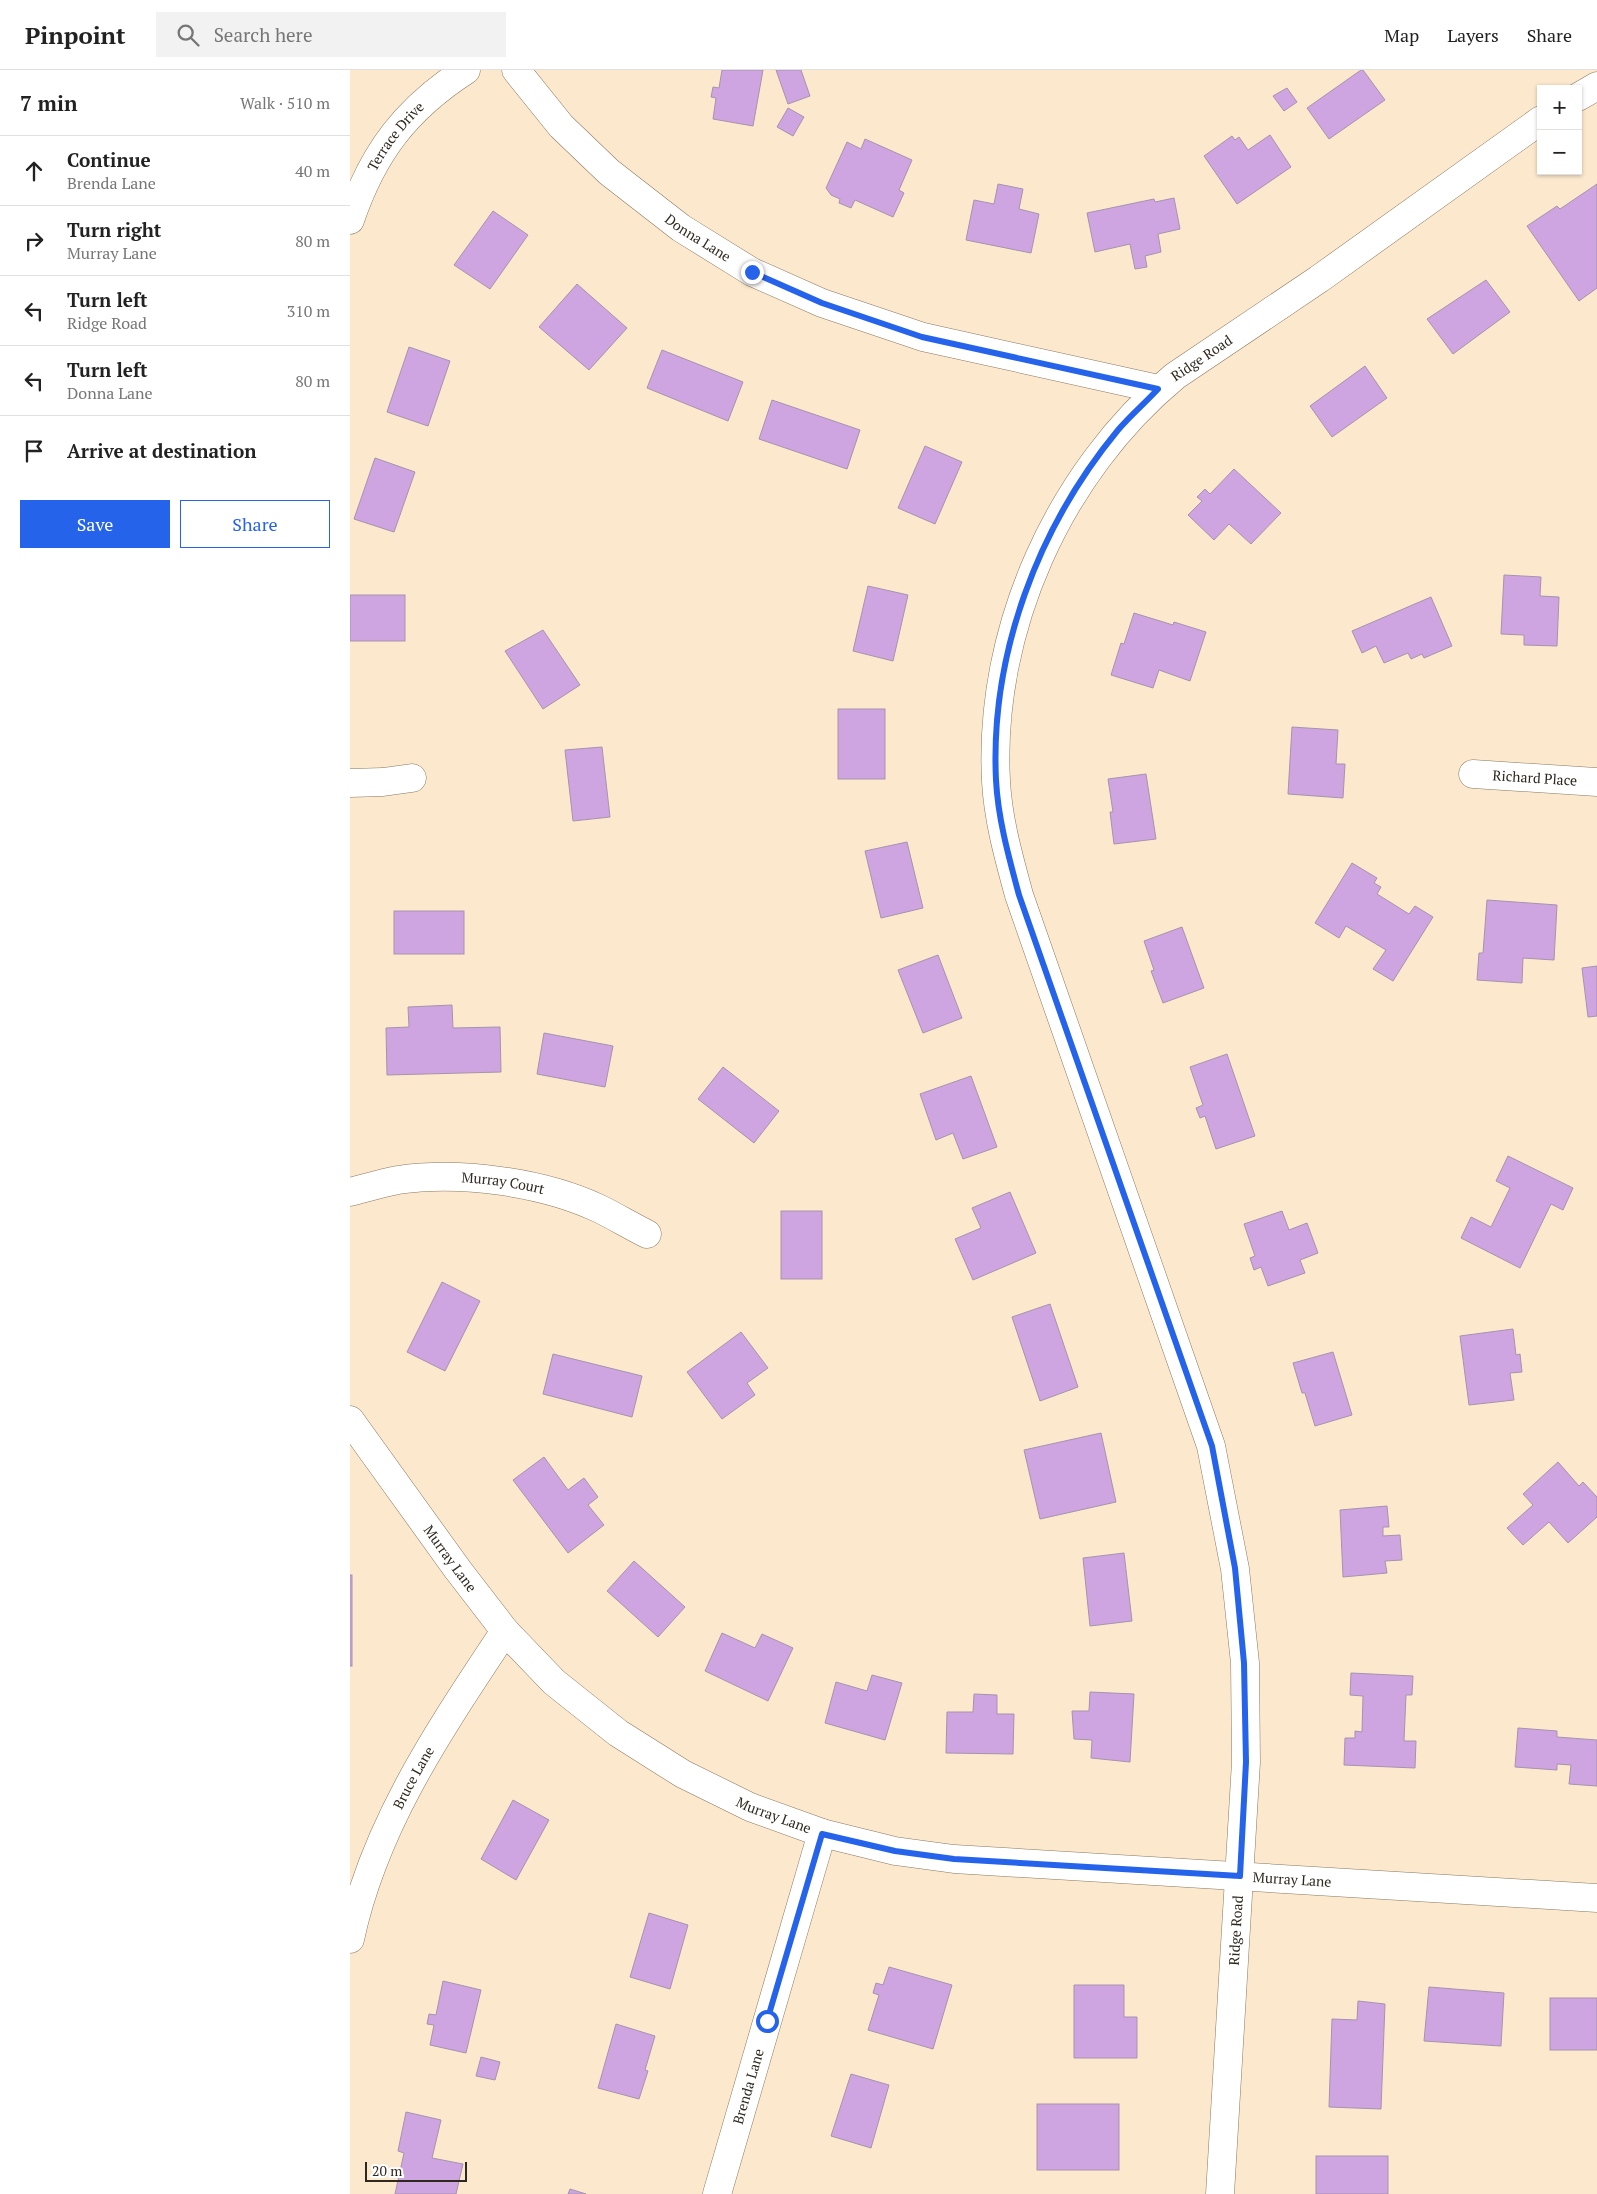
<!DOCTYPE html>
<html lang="en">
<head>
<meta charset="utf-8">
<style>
	:root { --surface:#fff; --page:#f2f2f2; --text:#222; --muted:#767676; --line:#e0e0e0; --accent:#2563eb }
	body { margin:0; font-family:"PT Serif",serif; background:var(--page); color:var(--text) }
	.controls { position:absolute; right:15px; top:15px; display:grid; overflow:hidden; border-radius:0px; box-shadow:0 1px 4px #0004 }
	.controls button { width:45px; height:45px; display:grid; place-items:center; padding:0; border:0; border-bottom:1px solid var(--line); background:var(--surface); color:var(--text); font:25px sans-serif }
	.scale { position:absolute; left:15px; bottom:12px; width:102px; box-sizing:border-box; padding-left:5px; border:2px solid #2f281e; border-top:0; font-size:14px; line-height:18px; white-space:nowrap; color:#2f281e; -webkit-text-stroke:4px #fff; paint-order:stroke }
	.stop { position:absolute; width:15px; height:15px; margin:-11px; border:4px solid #2563eb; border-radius:50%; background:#fff }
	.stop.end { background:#2563eb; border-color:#fff; box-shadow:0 1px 5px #0008 }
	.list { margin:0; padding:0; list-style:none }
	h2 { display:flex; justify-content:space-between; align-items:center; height:65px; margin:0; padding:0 20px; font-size:21px }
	h2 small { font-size:16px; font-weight:400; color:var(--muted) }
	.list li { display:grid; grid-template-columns:32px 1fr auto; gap:15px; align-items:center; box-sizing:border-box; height:70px; padding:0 20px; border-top:1px solid var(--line) }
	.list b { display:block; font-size:19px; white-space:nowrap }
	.list p { margin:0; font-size:16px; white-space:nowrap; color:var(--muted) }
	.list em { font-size:16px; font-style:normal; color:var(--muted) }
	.actions { display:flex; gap:10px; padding:15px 20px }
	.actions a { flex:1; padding:11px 0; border:1px solid var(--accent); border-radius:0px; text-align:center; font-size:18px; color:var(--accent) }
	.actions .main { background:var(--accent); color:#fff }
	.icon { flex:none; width:28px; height:28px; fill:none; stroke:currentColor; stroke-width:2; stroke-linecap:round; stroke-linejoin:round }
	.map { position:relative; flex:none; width:1247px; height:2124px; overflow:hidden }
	header { display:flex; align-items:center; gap:30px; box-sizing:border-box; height:70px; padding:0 25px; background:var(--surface); border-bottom:1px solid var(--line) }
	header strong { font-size:24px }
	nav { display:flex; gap:28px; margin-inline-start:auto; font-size:18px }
	.search { width:350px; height:45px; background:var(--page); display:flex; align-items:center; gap:12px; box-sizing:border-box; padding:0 18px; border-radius:0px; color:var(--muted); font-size:19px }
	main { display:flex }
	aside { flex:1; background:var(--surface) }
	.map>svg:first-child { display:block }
</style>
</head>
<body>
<header>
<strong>Pinpoint</strong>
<div class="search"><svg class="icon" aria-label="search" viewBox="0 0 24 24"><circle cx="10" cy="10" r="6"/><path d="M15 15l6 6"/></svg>Search here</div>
<nav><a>Map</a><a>Layers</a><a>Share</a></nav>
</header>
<main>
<aside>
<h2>7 min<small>Walk · 510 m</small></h2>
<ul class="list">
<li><svg class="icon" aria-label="ahead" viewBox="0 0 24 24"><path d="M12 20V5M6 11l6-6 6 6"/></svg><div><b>Continue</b><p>Brenda Lane</p></div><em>40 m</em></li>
<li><svg class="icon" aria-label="right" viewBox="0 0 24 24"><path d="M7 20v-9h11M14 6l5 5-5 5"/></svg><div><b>Turn right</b><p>Murray Lane</p></div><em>80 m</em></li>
<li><svg class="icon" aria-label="left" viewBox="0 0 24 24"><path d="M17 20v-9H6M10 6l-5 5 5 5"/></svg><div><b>Turn left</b><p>Ridge Road</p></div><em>310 m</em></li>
<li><svg class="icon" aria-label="left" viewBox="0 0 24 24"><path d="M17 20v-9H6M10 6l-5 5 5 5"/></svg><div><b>Turn left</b><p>Donna Lane</p></div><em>80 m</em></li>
<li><svg class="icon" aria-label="arrive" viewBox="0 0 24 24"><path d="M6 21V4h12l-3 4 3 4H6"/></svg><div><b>Arrive at destination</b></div></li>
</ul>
<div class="actions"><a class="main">Save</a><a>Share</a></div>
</aside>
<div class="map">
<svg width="1247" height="2124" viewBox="0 0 1247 2124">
	<rect width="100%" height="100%" fill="#fce8cd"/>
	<!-- building -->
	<g fill="#cea5e1" stroke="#a593ad">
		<path d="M372 0H413L403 56 363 49 366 28 361 27 363 17 369 18Z"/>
		<path d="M426 0H451L460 26 438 34Z"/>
		<path d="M1011 0H1013L1035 30 979 69 957 38Z"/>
		<path d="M937 18 947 32 934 41 923 26Z"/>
		<path d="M438 38 454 47 443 66 427 57Z"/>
		<path d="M920 65 941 97 887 134 854 86 882 66 885 70 889 67 898 80Z"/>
		<path d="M515 69 562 90 549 120 554 123 543 147 505 130 501 138 489 133 490 129 481 125 476 118 497 72 511 79Z"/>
		<path d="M648 114 673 119 669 139 689 144 681 183 616 170 624 130 644 134Z"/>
		<path d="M1247 114V218L1229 231 1177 156 1207 136 1210 139Z"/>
		<path d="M824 128 830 159 808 164 811 182 795 186 797 197 785 199 780 174 745 182 737 143 804 129 805 132Z"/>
		<path d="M143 141 178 165 140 219 104 195Z"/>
		<path d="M1136 210 1160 242 1103 284 1077 249Z"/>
		<path d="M227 214 277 258 239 300 189 257Z"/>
		<path d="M59 277 100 291 78 356 37 342Z"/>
		<path d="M312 280 393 312 378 351 297 318Z"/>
		<path d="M1015 296 1037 328 982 367 960 336Z"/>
		<path d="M422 330 510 360 497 399 409 369Z"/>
		<path d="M575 376 612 392 585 454 548 438Z"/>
		<path d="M25 388 65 402 44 462 4 449Z"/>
		<path d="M884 399 931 443 901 474 879 454 864 470 838 445 852 431 847 427 855 419 860 424Z"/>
		<path d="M1154 505 1191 507 1190 526 1209 527 1207 576 1174 575V565L1151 564Z"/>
		<path d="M518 516 558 525 543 591 503 581Z"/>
		<rect x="0" y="525" width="55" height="46"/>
		<path d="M1081 527 1102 576 1074 588 1072 584 1061 589 1058 583 1034 593 1026 576 1012 583 1002 561Z"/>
		<path d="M784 543 823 555 824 552 856 562 840 611 809 600 803 618 761 605 771 573 774 574Z"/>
		<path d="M193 560 230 615 193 639 155 581Z"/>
		<rect x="488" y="639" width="47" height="70"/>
		<path d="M942 657 988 660 986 694H995L993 728 938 724Z"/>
		<path d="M252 677 260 747 223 751 215 680Z"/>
		<path d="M796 704 806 769 764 774 760 742H763L758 709Z"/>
		<path d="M557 772 573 838 531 848 515 781Z"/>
		<path d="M1002 793 1027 808 1024 813 1031 817 1027 824 1059 844 1065 836 1083 847 1043 911 1023 899 1036 880 996 856 989 868 965 853Z"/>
		<path d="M1137 830 1207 835 1204 890 1173 888 1172 913 1127 910 1129 883H1133Z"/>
		<rect x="44" y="841" width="70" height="43"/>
		<path d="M832 857 854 918 813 933 801 901 804 900 794 871Z"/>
		<path d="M588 885 612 948 573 963 548 900Z"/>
		<path d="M1247 896V946L1238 947 1232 898Z"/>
		<path d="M102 935 103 958 150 957 151 1002 37 1005 36 958 59 957 58 937Z"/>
		<path d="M194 963 263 976 255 1017 187 1004Z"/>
		<path d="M877 984 905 1066 866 1079 855 1046 850 1048 846 1038 853 1035 840 997Z"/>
		<path d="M373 997 429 1041 404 1073 348 1029Z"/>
		<path d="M621 1006 647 1077 613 1089 603 1063 586 1070 570 1024Z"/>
		<path d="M1158 1086 1223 1118 1213 1140 1201 1134 1170 1198 1111 1168 1121 1147 1141 1157 1160 1118 1146 1111Z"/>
		<path d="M660 1122 686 1183 623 1210 605 1169 631 1158 622 1138Z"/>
		<rect x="431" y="1141" width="41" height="68"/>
		<path d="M932 1141 939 1160 957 1153 968 1183 950 1190 955 1203 918 1216 911 1197 904 1200 900 1188 905 1186 894 1154Z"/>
		<path d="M92 1212 130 1231 95 1301 57 1282Z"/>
		<path d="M700 1234 728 1317 690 1331 662 1247Z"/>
		<path d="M1163 1259 1166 1285 1170 1284 1172 1302 1160 1303 1164 1330 1119 1335 1110 1266Z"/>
		<path d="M391 1262 418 1298 397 1313 405 1325 372 1349 337 1302Z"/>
		<path d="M983 1282 1002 1345 965 1356 955 1323H952L943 1293Z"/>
		<path d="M203 1284 292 1306 282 1347 193 1324Z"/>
		<path d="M751 1363 766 1432 690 1449 674 1380Z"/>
		<path d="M194 1387 218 1420 234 1408 248 1427 238 1435 254 1455 218 1483 163 1410Z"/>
		<path d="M1208 1392 1229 1416 1233 1412 1247 1427V1447L1218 1473 1199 1452 1173 1475 1157 1458 1183 1435 1173 1424Z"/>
		<path d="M1037 1436 1039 1457H1033V1466L1050 1465 1052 1490 1035 1491 1037 1503 993 1507 990 1440Z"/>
		<path d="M774 1483 782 1551 740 1556 733 1488Z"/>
		<path d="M284 1491 335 1537 308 1567 257 1521Z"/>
		<rect x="0" y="1505" width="2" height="91"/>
		<path d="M372 1563 405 1578 412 1564 443 1578 418 1631 355 1601Z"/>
		<path d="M1001 1603 1063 1606 1062 1625H1056L1054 1671H1066L1065 1698 994 1695 995 1668H1005V1661L1012 1662 1013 1626 1000 1625Z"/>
		<path d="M522 1605 552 1613 535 1670 475 1653 486 1612 517 1621Z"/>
		<path d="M740 1622 784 1624 780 1692 741 1688 742 1670 724 1669 722 1641H739Z"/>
		<path d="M624 1624 647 1625V1644H664L663 1684 596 1683 597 1642H623Z"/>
		<path d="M1168 1658 1207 1661V1667L1247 1670V1716L1219 1714 1221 1695 1207 1694V1700L1165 1697Z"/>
		<path d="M163 1730 199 1750 166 1810 131 1789Z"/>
		<path d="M299 1843 338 1855 320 1919 280 1907Z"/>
		<path d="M539 1897 602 1915 583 1979 518 1960 529 1925 523 1923 526 1913 533 1915Z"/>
		<path d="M93 1911 131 1920 116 1983 80 1975 84 1955 77 1954 79 1944 86 1945Z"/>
		<path d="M724 1915H774V1947H787V1988H724Z"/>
		<path d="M1079 1917 1154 1923 1151 1976 1074 1971Z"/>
		<rect x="1200" y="1928" width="47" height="52"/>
		<path d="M1008 1931 1035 1934 1031 2039 979 2037 982 1949 1007 1950Z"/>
		<path d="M266 1954 305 1966 295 2000 298 2001 289 2029 248 2018Z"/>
		<path d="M131 1987 150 1992 145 2010 126 2006Z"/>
		<path d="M501 2004 539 2015 521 2078 481 2066Z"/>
		<rect x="687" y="2034" width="82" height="66"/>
		<path d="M56 2042 91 2050 82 2088 113 2094 106 2124H45L54 2083 48 2081Z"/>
		<rect x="966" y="2086" width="72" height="38"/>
		<path d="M220 2119 236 2124H218Z"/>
	</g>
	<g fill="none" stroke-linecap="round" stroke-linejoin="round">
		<defs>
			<g id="minor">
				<path id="s1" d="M166 0 211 56 259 102 331 158 402 202 472 233 573 267 808 319"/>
				<path d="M1228 27 1247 16"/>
				<path id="s2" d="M0 150C23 82 56 39 116 0"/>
				<path id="s3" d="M1123 704 1247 712"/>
				<path d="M0 713 33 712 62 708"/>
				<path id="s4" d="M0 1122C16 1118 32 1113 48 1110 111 1101 193 1112 250 1139 266 1147 281 1156 297 1164"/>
				<path id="s5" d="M0 1350 108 1500 155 1561 204 1612 268 1663 333 1704 400 1737 472 1763 545 1781 604 1789 1247 1828"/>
				<path id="s6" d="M0 1869C25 1753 91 1658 155 1561"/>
				<path id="s7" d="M367 2124 472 1763"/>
				<path id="s8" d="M870 2124 896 1692 895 1593 885 1499 861 1376 669 825C659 788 648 750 646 711 638 560 709 402 825 306L969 209 1191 50"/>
			</g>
		</defs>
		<!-- minor casing -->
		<use href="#minor" stroke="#8a7860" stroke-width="29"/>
		<!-- minor -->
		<use href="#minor" stroke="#fff" stroke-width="28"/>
	</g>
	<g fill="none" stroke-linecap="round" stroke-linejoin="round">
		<!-- route -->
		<path stroke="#2563eb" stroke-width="6" d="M402 202 472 233 572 267 808 319C795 333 780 346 768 360 688 457 640 584 646 710 648 749 659 788 669 825L862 1376 885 1498 894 1593 896 1692 890 1806 604 1789 545 1781 472 1764 417 1951"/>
	</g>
	<g text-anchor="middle" stroke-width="4.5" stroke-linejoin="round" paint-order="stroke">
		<!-- street labels -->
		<g font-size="14" fill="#2f281e" stroke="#fff">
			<text dy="5" stroke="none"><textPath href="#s2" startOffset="96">Terrace Drive</textPath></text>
			<text dy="5" stroke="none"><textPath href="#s1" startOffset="249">Donna Lane</textPath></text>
			<text dy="5" stroke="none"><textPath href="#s8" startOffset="1942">Ridge Road</textPath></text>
			<text dy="5" stroke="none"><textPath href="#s3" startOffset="62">Richard Place</textPath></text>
			<text dy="5" stroke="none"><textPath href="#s4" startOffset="155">Murray Court</textPath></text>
			<text dy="5" stroke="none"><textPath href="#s5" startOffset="171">Murray Lane</textPath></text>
			<text dy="5" stroke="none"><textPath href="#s6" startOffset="174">Bruce Lane</textPath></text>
			<text dy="5" stroke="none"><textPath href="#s5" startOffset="591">Murray Lane</textPath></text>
			<text dy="5" stroke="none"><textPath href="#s5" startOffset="1116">Murray Lane</textPath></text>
			<text dy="5" stroke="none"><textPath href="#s8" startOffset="264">Ridge Road</textPath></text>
			<text dy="5" stroke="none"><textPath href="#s7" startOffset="112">Brenda Lane</textPath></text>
		</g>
	</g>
</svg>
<div class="controls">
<button>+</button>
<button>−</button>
</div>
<div class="scale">20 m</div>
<div class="stop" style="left:417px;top:1951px"></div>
<div class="stop end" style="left:402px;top:202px"></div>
</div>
</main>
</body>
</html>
